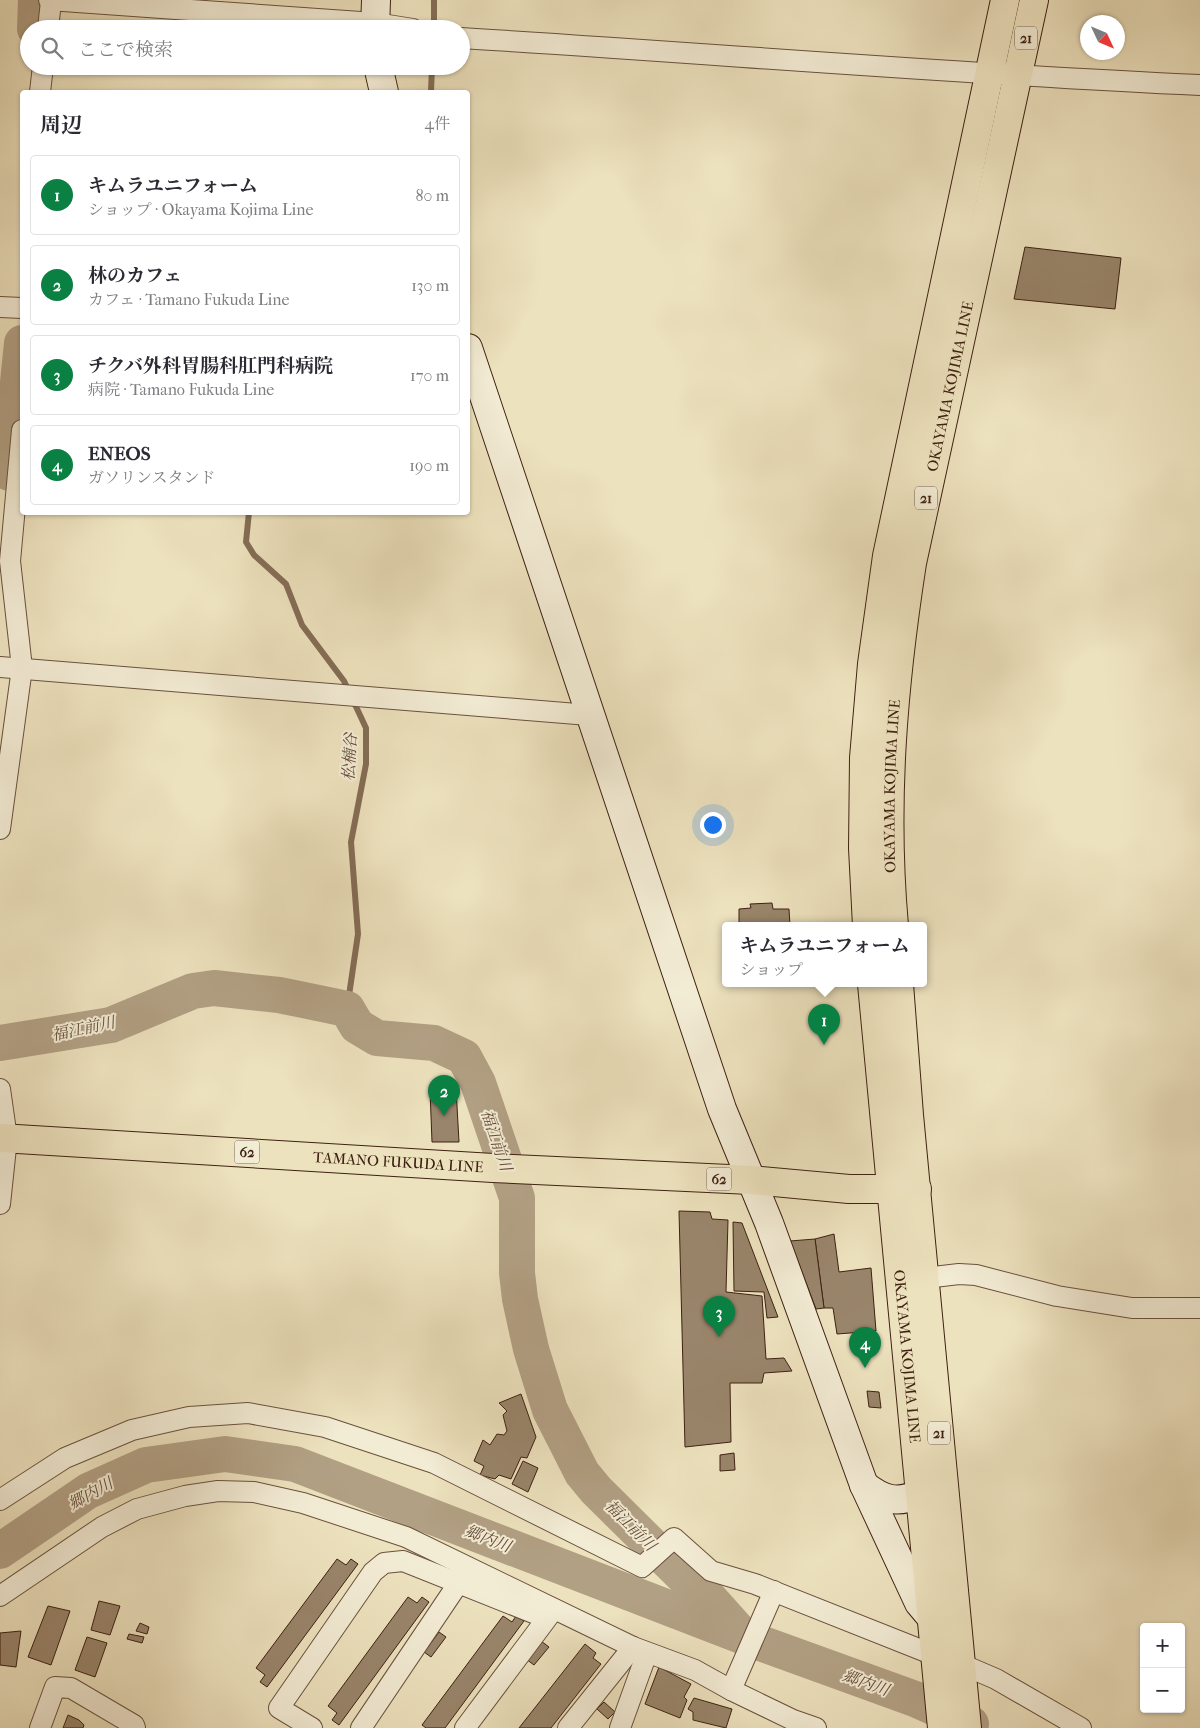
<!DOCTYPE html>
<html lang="ja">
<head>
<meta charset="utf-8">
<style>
	:root { --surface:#fff; --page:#f7f7f7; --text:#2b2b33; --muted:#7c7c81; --line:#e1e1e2; --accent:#0b8043 }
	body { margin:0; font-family:"IM FELL French Canon","Noto Serif JP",serif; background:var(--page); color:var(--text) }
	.controls { position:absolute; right:15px; bottom:15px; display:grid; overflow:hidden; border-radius:5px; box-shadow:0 1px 4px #0004 }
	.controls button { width:45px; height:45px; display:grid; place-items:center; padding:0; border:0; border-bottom:1px solid var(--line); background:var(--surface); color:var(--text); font:25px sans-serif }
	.compass { position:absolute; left:1080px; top:15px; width:45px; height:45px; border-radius:50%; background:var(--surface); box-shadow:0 1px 4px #0004; rotate:134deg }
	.you { position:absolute; left:712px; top:824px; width:18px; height:18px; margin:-12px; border:4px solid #fff; border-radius:50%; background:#1a73e8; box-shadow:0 0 0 8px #1a73e833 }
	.badge { display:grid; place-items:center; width:32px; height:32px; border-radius:50%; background:var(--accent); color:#fff; font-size:16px; font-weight:700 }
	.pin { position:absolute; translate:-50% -41px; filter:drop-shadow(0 1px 2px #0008) }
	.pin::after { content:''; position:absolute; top:26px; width:18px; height:15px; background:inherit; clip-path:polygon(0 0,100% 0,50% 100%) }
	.popup { position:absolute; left:722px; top:922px; width:205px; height:65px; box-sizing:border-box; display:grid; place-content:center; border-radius:5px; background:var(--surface); filter:drop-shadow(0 1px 4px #0005); font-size:16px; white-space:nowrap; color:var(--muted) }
	.popup b { font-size:19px; color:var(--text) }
	.popup::after { content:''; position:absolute; left:50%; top:100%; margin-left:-10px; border:10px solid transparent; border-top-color:var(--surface) }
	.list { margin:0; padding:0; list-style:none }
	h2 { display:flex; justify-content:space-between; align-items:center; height:65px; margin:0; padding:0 20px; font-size:21px }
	h2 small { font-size:16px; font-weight:400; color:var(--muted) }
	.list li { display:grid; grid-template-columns:32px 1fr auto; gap:15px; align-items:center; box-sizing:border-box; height:80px; margin:0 10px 10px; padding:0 10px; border:1px solid var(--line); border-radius:5px }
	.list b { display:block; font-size:19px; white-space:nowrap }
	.list p { margin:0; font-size:16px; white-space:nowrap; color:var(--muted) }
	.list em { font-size:16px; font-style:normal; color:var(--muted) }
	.icon { flex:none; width:28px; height:28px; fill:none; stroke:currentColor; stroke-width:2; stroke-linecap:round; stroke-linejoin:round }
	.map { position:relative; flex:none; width:1200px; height:1728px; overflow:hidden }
	.search { position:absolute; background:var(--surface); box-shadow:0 1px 4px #0004; left:20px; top:20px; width:450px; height:55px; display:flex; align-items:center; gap:12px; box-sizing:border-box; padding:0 18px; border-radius:28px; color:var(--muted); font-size:19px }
	.panel { position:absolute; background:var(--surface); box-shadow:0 1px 4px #0004; left:20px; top:90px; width:450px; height:425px; border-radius:5px }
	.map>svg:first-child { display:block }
</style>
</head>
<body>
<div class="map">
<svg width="1200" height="1728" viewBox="0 0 1200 1728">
	<rect width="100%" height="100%" fill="#ede2be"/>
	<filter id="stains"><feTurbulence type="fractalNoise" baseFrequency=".004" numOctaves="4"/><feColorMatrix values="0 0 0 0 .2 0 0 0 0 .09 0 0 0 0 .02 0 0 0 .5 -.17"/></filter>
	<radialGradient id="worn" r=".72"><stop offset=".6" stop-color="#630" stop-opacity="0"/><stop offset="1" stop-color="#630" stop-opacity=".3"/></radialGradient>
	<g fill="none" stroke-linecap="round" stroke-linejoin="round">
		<!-- stream -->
		<g stroke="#846d56" stroke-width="6">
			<path d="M434 0V29"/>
			<path d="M431 92 432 66"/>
			<path d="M249 512 246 542 254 555 286 584 302 625 344 681 366 728V764L351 842 358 934 347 1009"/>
		</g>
		<!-- river -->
		<g stroke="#b2a084" stroke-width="36">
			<path d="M35 29 36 0"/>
			<path d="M9 473 22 343"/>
			<path d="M0 1043 111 1025 193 991 214 988 279 995 347 1009 357 1026 377 1038 434 1043 464 1057 478 1083 517 1198V1273L520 1299 531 1349 550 1410 582 1473 596 1490 695 1588 710 1599 744 1637"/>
			<path d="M0 1551 88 1491 146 1465 225 1454 295 1464 744 1637 915 1699 971 1724"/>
		</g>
	</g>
	<!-- building -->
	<g fill="#99856b" stroke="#3e2112">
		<path d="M1025 247 1121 258 1115 309 1014 299Z"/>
		<path d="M772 903 773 909H789L790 926H741L739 924V909L751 908 750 904Z"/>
		<path d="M456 1088 459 1142H432L430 1090Z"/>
		<path d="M679 1211 710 1212 712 1219 728 1220 726 1292 762 1296 766 1359 784 1358 792 1371 764 1373 762 1383H730L731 1442 685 1447Z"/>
		<path d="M733 1222 742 1223 778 1317 767 1318 764 1292 734 1291Z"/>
		<path d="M834 1234 839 1272 871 1268 876 1331 837 1334 833 1308H824L815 1239Z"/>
		<path d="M815 1239 824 1308 816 1309 790 1241Z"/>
		<path d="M867 1391 879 1392 881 1408 869 1407Z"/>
		<path d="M521 1394 536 1437 527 1458 521 1457 511 1479 499 1475 495 1479 480 1475 484 1466 474 1461 483 1440 490 1445 497 1434 504 1435 507 1431 503 1415 507 1411 499 1403Z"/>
		<path d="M734 1453 735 1470 720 1471V1455Z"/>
		<path d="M523 1461 538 1468 528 1492 512 1484Z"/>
		<path d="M337 1559 346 1565 351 1559 358 1564 267 1687 260 1682 265 1675 256 1668Z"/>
		<path d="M408 1597 417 1603 422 1597 429 1602 339 1725 332 1720 337 1713 328 1706Z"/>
		<path d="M99 1601 120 1606 110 1635 91 1630Z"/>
		<path d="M48 1606 70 1611 51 1665 28 1657Z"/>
		<path d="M503 1616 512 1622 516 1616 524 1621 445 1728H426L422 1725Z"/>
		<path d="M140 1623 149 1627 147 1634 136 1631Z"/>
		<path d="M21 1631 16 1667 0 1665V1633Z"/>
		<path d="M439 1632 446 1637 431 1657 424 1652Z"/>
		<path d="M129 1634 144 1637 142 1643 127 1639Z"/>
		<path d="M87 1637 107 1643 95 1677 75 1670Z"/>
		<path d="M541 1641 549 1647 534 1665 526 1659Z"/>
		<path d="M585 1644 596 1653 593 1658 601 1664 551 1728H519Z"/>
		<path d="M659 1667 691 1684 684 1697 687 1700 680 1718 645 1704Z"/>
		<path d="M694 1698 732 1709 726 1728 693 1720V1712L688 1709Z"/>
		<path d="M604 1702 615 1712 608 1719 597 1709Z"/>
		<path d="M68 1715 79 1720 84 1725 83 1728H63Z"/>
	</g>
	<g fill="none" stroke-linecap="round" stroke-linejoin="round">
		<defs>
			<g id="street">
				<path d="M49 0 375 23 413 29"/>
				<path d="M48 29 51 1"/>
				<path d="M461 38C708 53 953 74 1200 85"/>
				<path d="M40 92 43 66"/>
				<path d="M0 307 22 308"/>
				<path d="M0 667 589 715"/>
				<path d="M0 829 22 668 10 561 22 430"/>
				<path d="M0 1089 7 1138 0 1204"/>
				<path d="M925 1278 959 1274 976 1275 1057 1296 1132 1308H1200"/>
				<path d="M0 1500 65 1458 132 1430 189 1417 248 1413 325 1427 434 1463 642 1567 674 1538 711 1571 755 1584 934 1655"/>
				<path d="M0 1596 102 1527 137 1509 185 1496 218 1491 254 1492 303 1503 406 1537 633 1647 695 1670 731 1690 793 1720 816 1728"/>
				<path d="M961 1664 996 1679 1081 1728"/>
				<path d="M731 1690 774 1591"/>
				<path d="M40 1728 55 1687 71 1688 134 1725 135 1728"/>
				<path d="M312 1728 279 1708 373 1572 384 1563 403 1561 541 1616"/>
				<path d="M361 1728 466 1572"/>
				<path d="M465 1728 554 1609"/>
				<path d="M568 1728 633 1647"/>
				<path d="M620 1728 647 1653"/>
			</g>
			<g id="secondary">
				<path d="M375 29 376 0"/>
				<path d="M378 66 384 92"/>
				<path d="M468 348 722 1109 769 1223 864 1485 919 1603 930 1616"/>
				<path d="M864 1485C883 1500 897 1504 919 1494"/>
			</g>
			<g id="primary">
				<path d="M867 926 863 848 864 758 872 664 887 556 1005 0"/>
				<path id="s1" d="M894 926C883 802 893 686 912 563L1034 0"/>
				<path id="s2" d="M872 984 942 1728"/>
				<path d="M899 984 909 1115 967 1728"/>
				<path id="s3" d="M0 1138 493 1168 751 1180 849 1189H917"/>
			</g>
		</defs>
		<!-- street casing -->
		<use href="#street" stroke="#6a513d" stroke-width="22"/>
		<!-- secondary casing -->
		<use href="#secondary" stroke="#3e2112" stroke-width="30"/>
		<!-- primary casing -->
		<use href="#primary" stroke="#3e2112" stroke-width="30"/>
		<!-- street -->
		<use href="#street" stroke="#f3ecd5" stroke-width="20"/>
		<!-- secondary -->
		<use href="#secondary" stroke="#f3ecd5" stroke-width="28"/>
		<!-- primary -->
		<use href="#primary" stroke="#ede2be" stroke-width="28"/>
	</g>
	<g text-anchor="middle" stroke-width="4" stroke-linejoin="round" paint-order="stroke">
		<!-- shield labels -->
		<g fill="#f3ecd5" stroke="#745e4c" stroke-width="1">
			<rect x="1015" y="26.5" width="22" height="23" rx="4"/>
			<rect x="915" y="486.5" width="22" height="23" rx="4"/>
			<rect x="234.5" y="1140.5" width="25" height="23" rx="4"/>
			<rect x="706.5" y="1167.5" width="25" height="23" rx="4"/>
			<rect x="928" y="1421.5" width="22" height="23" rx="4"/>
		</g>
		<g font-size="14" font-weight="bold" fill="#3e2112">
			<text x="1026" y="43">21</text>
			<text x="926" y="503">21</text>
			<text x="247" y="1157">62</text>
			<text x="719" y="1184">62</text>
			<text x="939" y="1438">21</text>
		</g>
		<!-- street labels -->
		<g font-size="15" fill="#3e2112" stroke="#f3ecd5">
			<text dy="5" stroke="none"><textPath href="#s1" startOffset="545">OKAYAMA KOJIMA LINE</textPath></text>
			<text dy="5" stroke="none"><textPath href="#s1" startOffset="140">OKAYAMA KOJIMA LINE</textPath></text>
			<text dy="5" stroke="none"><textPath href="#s3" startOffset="399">TAMANO FUKUDA LINE</textPath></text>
			<text dy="5" stroke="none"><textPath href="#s2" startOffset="374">OKAYAMA KOJIMA LINE</textPath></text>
		</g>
		<!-- water labels -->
		<g font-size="16" font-style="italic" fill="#674d3a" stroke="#f3ecd5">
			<text transform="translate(349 757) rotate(-87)" y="6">松楠谷</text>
			<text transform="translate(83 1028) rotate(-12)" y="6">福江前川</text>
			<text transform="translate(497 1140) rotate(71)" y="6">福江前川</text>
			<text transform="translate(90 1493) rotate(-29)" y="6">郷内川</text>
			<text transform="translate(631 1525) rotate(45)" y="6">福江前川</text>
			<text transform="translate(488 1538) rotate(21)" y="6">郷内川</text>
			<text transform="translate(866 1682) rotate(20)" y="6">郷内川</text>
		</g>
	</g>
	<rect width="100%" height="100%" filter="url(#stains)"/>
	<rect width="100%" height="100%" fill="url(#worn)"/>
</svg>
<div class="controls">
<button>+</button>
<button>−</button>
</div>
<svg class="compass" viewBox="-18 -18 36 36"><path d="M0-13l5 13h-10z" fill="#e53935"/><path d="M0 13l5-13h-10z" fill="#7c7c81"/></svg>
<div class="you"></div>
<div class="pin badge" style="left:824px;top:1045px">1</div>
<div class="popup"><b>キムラユニフォーム</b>ショップ</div>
<div class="pin badge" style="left:444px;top:1116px">2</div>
<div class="pin badge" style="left:719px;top:1337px">3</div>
<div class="pin badge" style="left:865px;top:1368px">4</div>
<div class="search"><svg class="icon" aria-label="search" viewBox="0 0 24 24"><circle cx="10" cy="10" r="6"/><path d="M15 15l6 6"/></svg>ここで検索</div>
<section class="panel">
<h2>周辺<small>4件</small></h2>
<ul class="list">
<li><span class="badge">1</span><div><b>キムラユニフォーム</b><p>ショップ · Okayama Kojima Line</p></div><em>80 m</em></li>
<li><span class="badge">2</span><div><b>林のカフェ</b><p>カフェ · Tamano Fukuda Line</p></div><em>130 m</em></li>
<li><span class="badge">3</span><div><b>チクバ外科胃腸科肛門科病院</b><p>病院 · Tamano Fukuda Line</p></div><em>170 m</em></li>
<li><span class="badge">4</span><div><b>ENEOS</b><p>ガソリンスタンド</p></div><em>190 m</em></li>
</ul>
</section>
</div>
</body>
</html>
